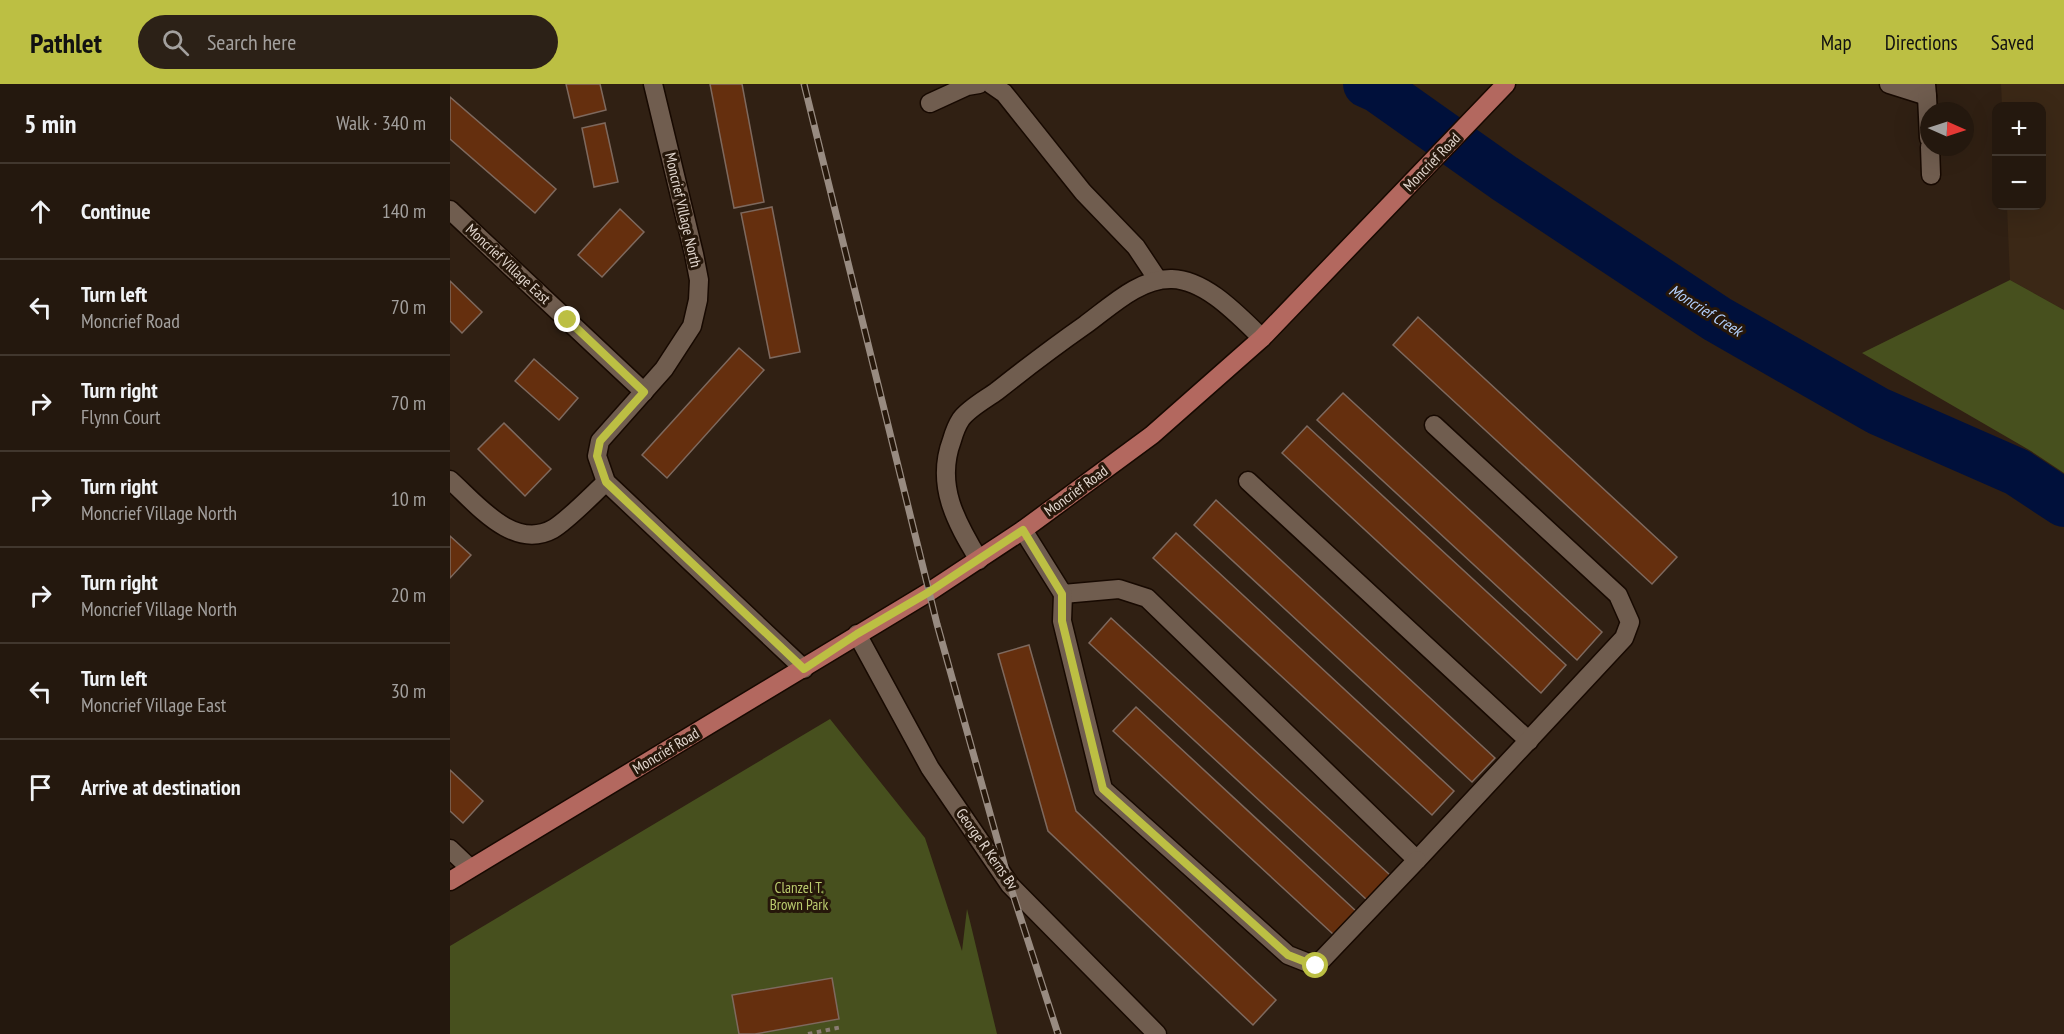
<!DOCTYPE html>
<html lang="en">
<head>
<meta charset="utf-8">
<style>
	:root { --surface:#24180e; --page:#2c2117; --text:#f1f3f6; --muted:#a3a09e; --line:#41372e; --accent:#bcbf43 }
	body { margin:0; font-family:"PT Sans Narrow",sans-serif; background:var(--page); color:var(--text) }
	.controls { position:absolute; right:18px; top:18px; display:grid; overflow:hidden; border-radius:12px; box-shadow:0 6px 24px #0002 }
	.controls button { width:54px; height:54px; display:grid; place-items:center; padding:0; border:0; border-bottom:2px solid var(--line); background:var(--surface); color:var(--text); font:30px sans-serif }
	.compass { position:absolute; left:1470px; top:18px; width:54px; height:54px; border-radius:50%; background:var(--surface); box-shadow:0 6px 24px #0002; rotate:93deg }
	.stop { position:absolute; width:18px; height:18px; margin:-14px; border:4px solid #bcbf43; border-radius:50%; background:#fff }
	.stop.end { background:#bcbf43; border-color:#fff; box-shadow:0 2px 6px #0008 }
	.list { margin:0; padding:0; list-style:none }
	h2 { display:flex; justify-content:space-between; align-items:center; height:78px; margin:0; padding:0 24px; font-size:26px }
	h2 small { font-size:20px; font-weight:400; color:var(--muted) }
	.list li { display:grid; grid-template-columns:39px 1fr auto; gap:18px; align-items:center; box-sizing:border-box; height:96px; padding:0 24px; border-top:2px solid var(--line) }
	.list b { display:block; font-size:22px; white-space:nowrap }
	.list p { margin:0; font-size:20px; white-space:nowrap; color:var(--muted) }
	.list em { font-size:20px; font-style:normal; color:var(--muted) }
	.icon { flex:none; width:33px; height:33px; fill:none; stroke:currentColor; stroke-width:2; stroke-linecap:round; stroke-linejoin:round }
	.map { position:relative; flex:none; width:1614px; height:950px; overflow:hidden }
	header { display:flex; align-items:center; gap:36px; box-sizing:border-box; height:84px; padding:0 30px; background:var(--accent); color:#111 }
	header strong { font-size:28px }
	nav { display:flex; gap:33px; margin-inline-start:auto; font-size:21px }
	.search { width:420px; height:54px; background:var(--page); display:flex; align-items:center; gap:15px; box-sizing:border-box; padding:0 21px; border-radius:33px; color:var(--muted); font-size:22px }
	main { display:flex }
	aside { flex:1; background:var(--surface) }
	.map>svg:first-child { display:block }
</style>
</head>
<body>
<header>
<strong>Pathlet</strong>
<div class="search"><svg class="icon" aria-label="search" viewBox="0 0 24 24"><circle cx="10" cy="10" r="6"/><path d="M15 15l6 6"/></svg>Search here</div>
<nav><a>Map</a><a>Directions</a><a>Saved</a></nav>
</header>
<main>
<aside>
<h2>5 min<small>Walk · 340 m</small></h2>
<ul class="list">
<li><svg class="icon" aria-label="ahead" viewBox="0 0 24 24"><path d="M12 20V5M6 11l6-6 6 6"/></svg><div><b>Continue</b></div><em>140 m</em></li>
<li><svg class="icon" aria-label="left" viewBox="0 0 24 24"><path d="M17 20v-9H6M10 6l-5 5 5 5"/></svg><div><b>Turn left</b><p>Moncrief Road</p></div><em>70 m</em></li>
<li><svg class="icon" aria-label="right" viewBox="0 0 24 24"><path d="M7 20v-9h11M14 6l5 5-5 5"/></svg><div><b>Turn right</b><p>Flynn Court</p></div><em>70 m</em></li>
<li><svg class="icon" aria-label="right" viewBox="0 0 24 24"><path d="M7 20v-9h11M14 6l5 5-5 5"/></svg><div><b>Turn right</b><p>Moncrief Village North</p></div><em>10 m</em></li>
<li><svg class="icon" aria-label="right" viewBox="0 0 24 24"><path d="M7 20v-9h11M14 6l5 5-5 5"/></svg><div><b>Turn right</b><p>Moncrief Village North</p></div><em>20 m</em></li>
<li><svg class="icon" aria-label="left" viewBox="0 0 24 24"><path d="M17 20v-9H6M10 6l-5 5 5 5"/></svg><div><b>Turn left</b><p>Moncrief Village East</p></div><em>30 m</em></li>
<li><svg class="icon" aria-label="arrive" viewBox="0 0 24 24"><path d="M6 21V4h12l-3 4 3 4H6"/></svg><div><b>Arrive at destination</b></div></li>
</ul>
</aside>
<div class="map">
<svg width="1614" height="950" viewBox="0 0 1614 950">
	<rect width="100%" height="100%" fill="#302013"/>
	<!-- built -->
	<path fill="#3b2816" d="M1551 0H1614V226L1560 196 1557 122H1592V22H1552Z"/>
	<!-- green -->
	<g fill="#47501e">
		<path d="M1560 196 1614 226V389L1581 367 1412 269Z"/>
		<path d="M380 635 475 754 512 867 517 825 547 950H0V862Z"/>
	</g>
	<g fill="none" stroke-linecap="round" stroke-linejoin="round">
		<!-- river -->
		<path stroke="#00103b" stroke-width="48" d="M917 0 928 5 1054 94 1267 235 1428 327 1567 388 1614 419"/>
	</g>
	<!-- building -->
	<g fill="#652f0e" stroke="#7e695e" stroke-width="1.5">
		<path d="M116 0H150L156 26 124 34Z"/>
		<path d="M260 0H292L314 118 284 124Z"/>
		<path d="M0 13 106 105 85 129 0 55Z"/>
		<path d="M155 39 168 98 144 103 132 44Z"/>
		<path d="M322 123 350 268 320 274 291 129Z"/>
		<path d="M170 125 194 148 152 193 128 171Z"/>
		<path d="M0 197 32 228 12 249 0 237Z"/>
		<path d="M968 233 1227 473 1202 500 943 261Z"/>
		<path d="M289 264 314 286 217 394 192 371Z"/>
		<path d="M84 275 128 314 109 336 65 297Z"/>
		<path d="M893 309 1152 548 1127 576 867 336Z"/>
		<path d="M54 339 101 385 75 412 28 365Z"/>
		<path d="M857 342 1116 581 1091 609 832 369Z"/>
		<path d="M766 416 1045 674 1022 698 744 441Z"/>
		<path d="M726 449 1004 707 982 731 703 474Z"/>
		<path d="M0 452 21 471 0 494Z"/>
		<path d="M661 534 940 791 917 816 639 559Z"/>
		<path d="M579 561 626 727 826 916 803 941 598 747 548 570Z"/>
		<path d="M686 623 906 827 884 851 663 647Z"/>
		<path d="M0 686 33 717 13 739 0 727Z"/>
		<path d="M382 894 389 935 305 950H289L282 911Z"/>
	</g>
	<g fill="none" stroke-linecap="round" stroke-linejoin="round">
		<defs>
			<g id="minor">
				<path d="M203 0 244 170 249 196 248 216 242 242 214 285 150 357 147 372 156 398 354 585"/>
				<path d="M541 0 554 9 633 108 686 163 708 196"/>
				<path d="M1439 0 1477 12 1476 0"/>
				<path d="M1477 12 1479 54"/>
				<path d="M480 19 517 2 529 0"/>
				<path d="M1480 63 1481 91"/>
				<path d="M0 126 194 308"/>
				<path d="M0 396C26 419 63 467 103 445 118 436 142 411 156 398"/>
				<path d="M798 397 1079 657"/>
				<path d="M573 446 613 510 669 505 697 514 967 776 1174 554 1180 538 1168 511 984 341"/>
				<path d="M529 476C506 438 485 401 502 356 504 349 507 341 511 335 519 324 536 315 547 307 576 284 605 262 635 241 660 223 689 194 722 195 756 196 788 231 812 254"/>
				<path d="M613 510 612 537 653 705 838 871 866 882 967 776"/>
				<path d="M407 550 480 684 560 801 707 950"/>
				<path d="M0 765 20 784"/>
			</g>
			<path id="major" d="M0 797 479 508 573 446 702 351 812 254 1056 0"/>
		</defs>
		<!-- minor casing -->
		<use href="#minor" stroke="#170901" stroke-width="21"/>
		<!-- major casing -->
		<use href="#major" stroke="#170901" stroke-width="21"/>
		<!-- path -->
		<path stroke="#8a7d73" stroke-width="4" stroke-dasharray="4.5 4.5" stroke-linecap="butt" d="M358 950 392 943"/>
		<!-- minor -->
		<use href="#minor" stroke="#705d4f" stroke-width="18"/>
		<!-- major -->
		<use href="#major" stroke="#b3685f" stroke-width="18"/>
		<defs>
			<path id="rail" d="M354 0 487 540 560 801 608 950"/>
		</defs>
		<!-- rail casing -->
		<use href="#rail" stroke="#988b81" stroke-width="7"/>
		<!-- rail -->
		<use href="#rail" stroke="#26170a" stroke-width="4.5" stroke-dasharray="14" stroke-linecap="butt"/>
	</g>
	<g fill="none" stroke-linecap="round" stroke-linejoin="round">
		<!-- route -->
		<path stroke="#bcbf43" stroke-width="8" d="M118 236 194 308 150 357 147 372 156 398 354 585 407 550 479 508 573 446 612 510V537L653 705 838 871 866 882"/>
	</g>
	<g text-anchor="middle" stroke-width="6" stroke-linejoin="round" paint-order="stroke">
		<!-- street labels -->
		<g font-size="15" fill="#e1d6ce" stroke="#26170a">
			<text transform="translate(982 78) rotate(-46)" y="5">Moncrief Road</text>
			<text transform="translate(233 126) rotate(77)" y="5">Moncrief Village North</text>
			<text transform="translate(58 180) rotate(43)" y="5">Moncrief Village East</text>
			<text transform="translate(626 407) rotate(-36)" y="5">Moncrief Road</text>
			<text transform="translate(216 667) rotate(-31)" y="5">Moncrief Road</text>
			<text transform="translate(537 765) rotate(55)" y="5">George R Kerns Bv</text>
		</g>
		<!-- park labels -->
		<g font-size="15" fill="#bacb6e" stroke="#26170a">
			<text x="349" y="809">Clanzel T.<tspan x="349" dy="17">Brown Park</tspan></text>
		</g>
		<!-- water labels -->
		<g font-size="16" font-style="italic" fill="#b2cffc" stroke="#26170a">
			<text transform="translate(1256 226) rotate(32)" y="6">Moncrief Creek</text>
		</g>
	</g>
</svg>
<div class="controls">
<button>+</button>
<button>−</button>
</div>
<svg class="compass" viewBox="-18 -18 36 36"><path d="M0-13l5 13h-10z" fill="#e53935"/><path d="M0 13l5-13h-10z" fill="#a3a09e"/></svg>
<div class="stop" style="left:866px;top:882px"></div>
<div class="stop end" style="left:118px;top:236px"></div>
</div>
</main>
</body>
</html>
